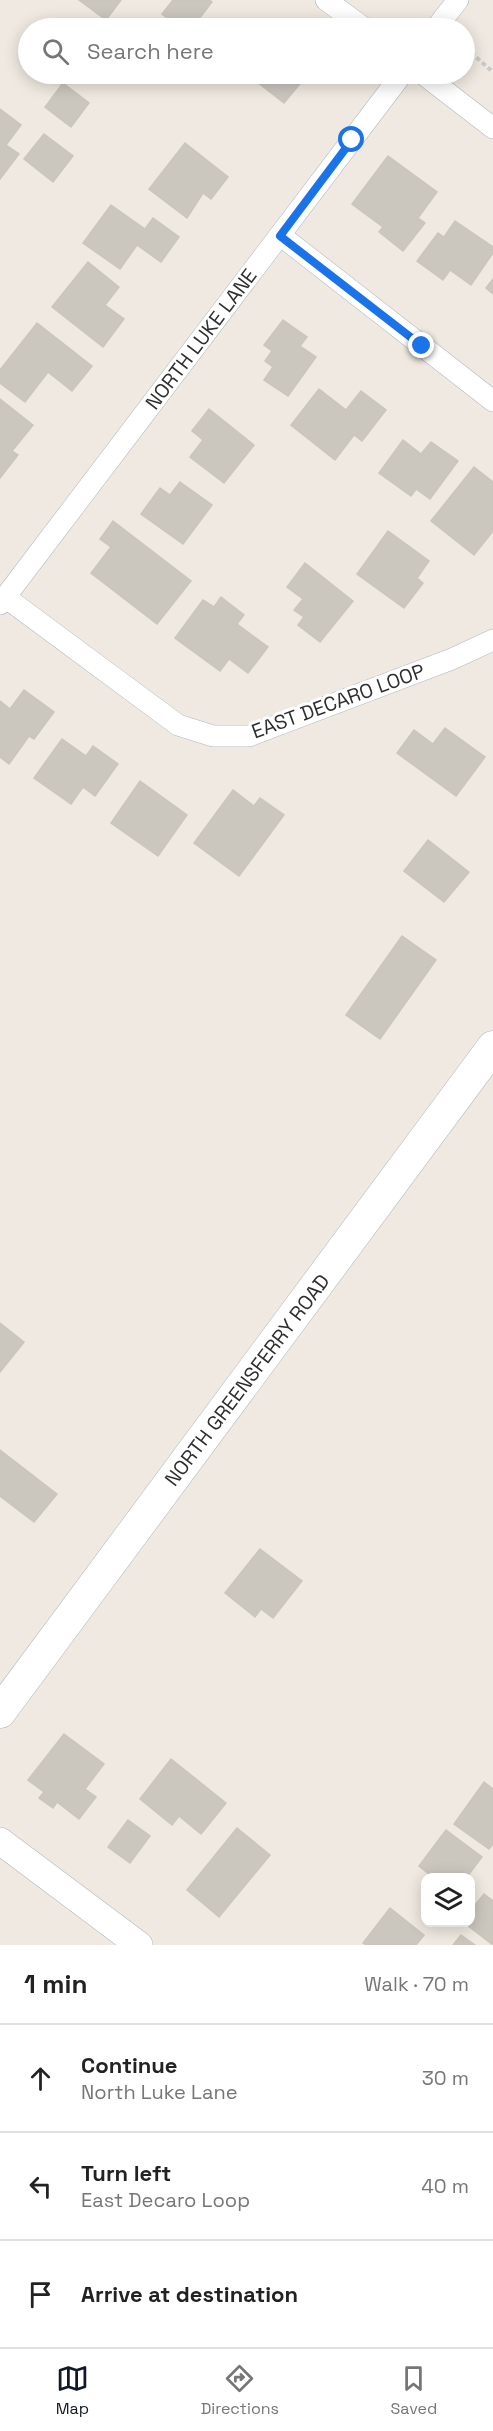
<!DOCTYPE html>
<html lang="en">
<head>
<meta charset="utf-8">
<style>
	:root { --surface:#fff; --page:#f2f2f2; --text:#222; --muted:#767676; --line:#e0e0e0; --accent:#111827 }
	body { margin:0; font-family:"Space Grotesk",sans-serif; background:var(--page); color:var(--text) }
	.controls { position:absolute; right:18px; bottom:18px; display:grid; overflow:hidden; border-radius:12px; box-shadow:0 3px 15px #0003 }
	.controls button { width:54px; height:54px; display:grid; place-items:center; padding:0; border:0; border-bottom:2px solid var(--line); background:var(--surface); color:var(--text); font:30px sans-serif }
	.stop { position:absolute; width:18px; height:18px; margin:-14px; border:4px solid #1a73e8; border-radius:50%; background:#fff }
	.stop.end { background:#1a73e8; border-color:#fff; box-shadow:0 2px 6px #0008 }
	.list { margin:0; padding:0; list-style:none }
	h2 { display:flex; justify-content:space-between; align-items:center; height:78px; margin:0; padding:0 24px; font-size:26px }
	h2 small { font-size:20px; font-weight:400; color:var(--muted) }
	.list li { display:grid; grid-template-columns:39px 1fr auto; gap:18px; align-items:center; box-sizing:border-box; height:108px; padding:0 24px; border-top:2px solid var(--line) }
	.list b { display:block; font-size:22px; white-space:nowrap }
	.list p { margin:0; font-size:20px; white-space:nowrap; color:var(--muted) }
	.list em { font-size:20px; font-style:normal; color:var(--muted) }
	.icon { flex:none; width:33px; height:33px; fill:none; stroke:currentColor; stroke-width:2; stroke-linecap:round; stroke-linejoin:round }
	.map { position:relative; flex:none; width:493px; height:1945px; overflow:hidden }
	.search { position:absolute; background:var(--surface); box-shadow:0 3px 15px #0003; left:18px; right:18px; top:18px; height:66px; display:flex; align-items:center; gap:15px; box-sizing:border-box; padding:0 21px; border-radius:33px; color:var(--muted); font-size:22px }
	.sheet { height:402px; background:var(--surface) }
	nav { display:flex; justify-content:space-around; align-items:center; box-sizing:border-box; height:84px; border-top:2px solid var(--line); background:var(--surface); font-size:16px; color:var(--muted) }
	nav a { display:grid; justify-items:center; gap:3px }
	nav .on { color:var(--accent) }
	.map>svg:first-child { display:block }
</style>
</head>
<body>
<div class="map">
<svg width="493" height="1945" viewBox="0 0 493 1945">
	<rect width="100%" height="100%" fill="#efe9e1"/>
	<!-- building -->
	<g fill="#cbc7bf" stroke="#cbc5ba" stroke-width="1.5">
		<path d="M79 0H121L106 20Z"/>
		<path d="M173 0H209L212 2 192 28H181L162 14Z"/>
		<path d="M49 21 59 28H44Z"/>
		<path d="M28 50V65L21 59Z"/>
		<path d="M41 74H58L52 82Z"/>
		<path d="M247 74H308L284 103Z"/>
		<path d="M63 83 89 103 71 127 45 107Z"/>
		<path d="M0 109 21 125 6 145 19 154 0 179Z"/>
		<path d="M44 134 73 156 53 182 24 159Z"/>
		<path d="M185 143 228 177 211 199 203 193 187 218 149 189Z"/>
		<path d="M388 156 437 192 418 218 425 223 403 251 379 232 383 227 352 204Z"/>
		<path d="M111 205 145 229 153 218 179 237 161 262 137 245 120 269 83 243Z"/>
		<path d="M455 221 493 247V253L471 285 450 270 443 280 417 261 438 233 444 237Z"/>
		<path d="M88 262 119 287 105 305 124 319 103 347 52 307Z"/>
		<path d="M493 279V294L486 288Z"/>
		<path d="M283 320 307 337 300 346 316 357 288 396 264 380 273 367 265 361 272 351 264 345Z"/>
		<path d="M37 323 92 366 72 391 48 372 25 402 0 383V370Z"/>
		<path d="M319 389 346 410 361 391 386 410 362 441 354 435 335 460 291 425Z"/>
		<path d="M0 399 33 425 12 451 18 455 0 478Z"/>
		<path d="M209 409 254 445 224 483 190 457 203 440 192 431Z"/>
		<path d="M403 440 421 454 431 442 458 461 430 499 416 489 411 496 379 473Z"/>
		<path d="M474 467 493 482V531L474 555 431 521Z"/>
		<path d="M180 482 212 505 183 544 141 514 160 488 170 495Z"/>
		<path d="M113 521 191 581 157 624 91 573 111 547 100 539Z"/>
		<path d="M388 531 429 561 417 578 423 583 404 608 357 574Z"/>
		<path d="M305 563 353 601 320 642 298 625 304 617 294 610 303 599 287 587Z"/>
		<path d="M221 597 244 615 237 624 268 647 248 673 229 659 220 671 175 638 203 600 214 607Z"/>
		<path d="M24 690 54 712 34 739 29 736 9 764 0 757V701L10 709Z"/>
		<path d="M445 728 485 757 456 796 397 753 414 730 433 744Z"/>
		<path d="M62 739 86 756 93 746 118 764 95 796 83 787 71 804 34 778Z"/>
		<path d="M140 781 187 815 158 856 111 823Z"/>
		<path d="M233 790 254 806 260 798 284 815 239 876 194 843Z"/>
		<path d="M428 840 469 872 444 902 404 871Z"/>
		<path d="M402 936 436 960 380 1039 346 1015Z"/>
		<path d="M0 1323 24 1342 0 1372Z"/>
		<path d="M0 1450 57 1494 34 1522 0 1496Z"/>
		<path d="M260 1549 302 1581 273 1618 261 1609 255 1617 225 1593Z"/>
		<path d="M64 1734 104 1764 85 1789 96 1797 79 1819 57 1802 53 1808 39 1798 44 1792 28 1780Z"/>
		<path d="M171 1759 226 1803 201 1834 179 1816 172 1825 140 1799Z"/>
		<path d="M484 1782 493 1789V1844L489 1849 454 1824Z"/>
		<path d="M128 1820 150 1836 130 1863 108 1847Z"/>
		<path d="M237 1828 270 1855 219 1917 187 1890Z"/>
		<path d="M446 1830 482 1857 466 1878H434L419 1866Z"/>
		<path d="M484 1894 493 1901V1945L463 1922H470V1911Z"/>
		<path d="M390 1908 424 1935 416 1945H366L363 1943Z"/>
		<path d="M461 1935 475 1945H453Z"/>
	</g>
	<g fill="none" stroke-linecap="round" stroke-linejoin="round">
		<defs>
			<g id="minor">
				<path d="M326 0 364 28"/>
				<path d="M436 28 458 0"/>
				<path d="M423 74 493 128"/>
				<path d="M280 235 493 401"/>
				<path d="M5 597 178 725 213 736H249L452 659 493 640"/>
				<path d="M0 604 402 74"/>
			</g>
			<path id="tertiary" d="M0 1841 139 1945"/>
			<path id="secondary" d="M0 1712 493 1047"/>
		</defs>
		<!-- minor casing -->
		<use href="#minor" stroke="#b4b7c1" stroke-width="22"/>
		<!-- tertiary casing -->
		<use href="#tertiary" stroke="#b4b7c1" stroke-width="28"/>
		<!-- secondary casing -->
		<use href="#secondary" stroke="#b4b7c1" stroke-width="33"/>
		<!-- path -->
		<path stroke="#c9c9c9" stroke-width="4" stroke-dasharray="4.5 3" stroke-linecap="butt" d="M464 52 469 51 493 72"/>
		<!-- minor -->
		<use href="#minor" stroke="#fff" stroke-width="21"/>
		<!-- tertiary -->
		<use href="#tertiary" stroke="#fff" stroke-width="27"/>
		<!-- secondary -->
		<use href="#secondary" stroke="#fff" stroke-width="32"/>
	</g>
	<g fill="none" stroke-linecap="round" stroke-linejoin="round">
		<!-- route -->
		<path stroke="#1a73e8" stroke-width="8" d="M352 140 280 236 422 346"/>
	</g>
	<g text-anchor="middle" stroke-width="6" stroke-linejoin="round" paint-order="stroke">
		<!-- street labels -->
		<g font-size="20" fill="#2e2e2e" stroke="#fff">
			<text transform="translate(201 339) rotate(-53)" y="7">NORTH LUKE LANE</text>
			<text transform="translate(338 701) rotate(-20)" y="7">EAST DECARO LOOP</text>
			<text transform="translate(247 1380) rotate(-53)" y="7">NORTH GREENSFERRY ROAD</text>
		</g>
	</g>
</svg>
<div class="controls">
<button><svg class="icon" aria-label="layers" viewBox="0 0 24 24"><path d="M12 4l9 5-9 5-9-5zM3 14l9 5 9-5"/></svg></button>
</div>
<div class="stop" style="left:352px;top:140px"></div>
<div class="stop end" style="left:422px;top:346px"></div>
<div class="search"><svg class="icon" aria-label="search" viewBox="0 0 24 24"><circle cx="10" cy="10" r="6"/><path d="M15 15l6 6"/></svg>Search here</div>
</div>
<section class="sheet">
<h2>1 min<small>Walk · 70 m</small></h2>
<ul class="list">
<li><svg class="icon" aria-label="ahead" viewBox="0 0 24 24"><path d="M12 20V5M6 11l6-6 6 6"/></svg><div><b>Continue</b><p>North Luke Lane</p></div><em>30 m</em></li>
<li><svg class="icon" aria-label="left" viewBox="0 0 24 24"><path d="M17 20v-9H6M10 6l-5 5 5 5"/></svg><div><b>Turn left</b><p>East Decaro Loop</p></div><em>40 m</em></li>
<li><svg class="icon" aria-label="arrive" viewBox="0 0 24 24"><path d="M6 21V4h12l-3 4 3 4H6"/></svg><div><b>Arrive at destination</b></div></li>
</ul>
</section>
<nav>
<a class="on"><svg class="icon" aria-label="map" viewBox="0 0 24 24"><path d="M3 6l6-2 6 2 6-2v14l-6 2-6-2-6 2zM9 4v14M15 6v14"/></svg>Map</a>
<a><svg class="icon" aria-label="directions" viewBox="0 0 24 24"><path d="M12 3l9 9-9 9-9-9zM9 14v-3h6M13 9l2 2-2 2"/></svg>Directions</a>
<a><svg class="icon" aria-label="saved" viewBox="0 0 24 24"><path d="M7 4h10v16l-5-4-5 4z"/></svg>Saved</a>
</nav>
</body>
</html>
